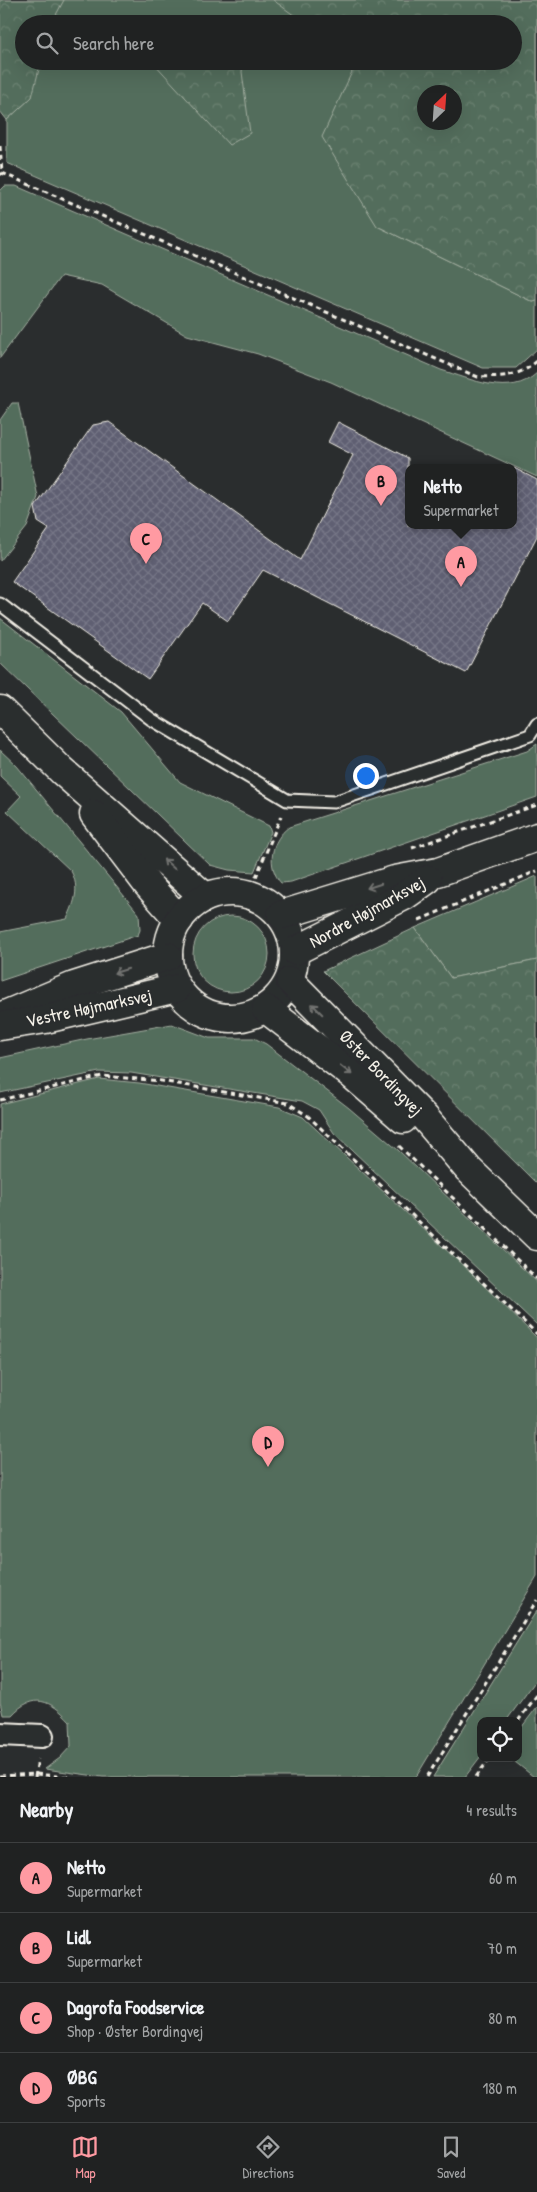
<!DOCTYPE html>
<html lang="en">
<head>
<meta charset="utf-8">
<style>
	:root { --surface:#202222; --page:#282a2a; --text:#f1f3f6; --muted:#a2a4a5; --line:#3d3f40; --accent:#ff9aa2 }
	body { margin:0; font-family:"Patrick Hand",sans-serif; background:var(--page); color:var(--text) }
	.controls { position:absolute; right:15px; bottom:15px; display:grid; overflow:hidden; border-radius:10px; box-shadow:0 5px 20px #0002 }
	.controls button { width:45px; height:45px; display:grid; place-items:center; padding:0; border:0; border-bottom:1px solid var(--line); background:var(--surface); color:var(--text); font:25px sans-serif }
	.compass { position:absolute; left:417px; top:85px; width:45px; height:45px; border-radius:50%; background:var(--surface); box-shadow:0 5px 20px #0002; rotate:25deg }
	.you { position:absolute; left:365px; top:775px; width:18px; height:18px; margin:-12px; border:4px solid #fff; border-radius:50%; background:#1a73e8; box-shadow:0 0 0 8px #1a73e833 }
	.badge { display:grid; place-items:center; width:32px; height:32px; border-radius:50%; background:var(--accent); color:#111; font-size:16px; font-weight:700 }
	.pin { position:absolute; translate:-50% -41px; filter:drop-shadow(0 1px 2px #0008) }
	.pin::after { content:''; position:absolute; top:26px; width:18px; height:15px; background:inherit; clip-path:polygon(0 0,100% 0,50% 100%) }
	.popup { position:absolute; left:405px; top:464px; width:112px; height:65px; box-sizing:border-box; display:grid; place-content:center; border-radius:10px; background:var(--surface); filter:drop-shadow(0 1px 4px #0005); font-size:16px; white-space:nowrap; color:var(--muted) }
	.popup b { font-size:19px; color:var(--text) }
	.popup::after { content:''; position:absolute; left:50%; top:100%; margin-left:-10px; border:10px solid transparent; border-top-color:var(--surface) }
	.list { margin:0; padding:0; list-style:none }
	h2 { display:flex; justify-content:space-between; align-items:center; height:65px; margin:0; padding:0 20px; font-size:21px }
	h2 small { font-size:16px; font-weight:400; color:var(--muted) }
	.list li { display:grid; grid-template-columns:32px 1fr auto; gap:15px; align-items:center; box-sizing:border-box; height:70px; padding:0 20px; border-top:1px solid var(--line) }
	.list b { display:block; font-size:19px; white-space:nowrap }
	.list p { margin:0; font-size:16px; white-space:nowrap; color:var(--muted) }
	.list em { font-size:16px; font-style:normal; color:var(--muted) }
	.icon { flex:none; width:28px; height:28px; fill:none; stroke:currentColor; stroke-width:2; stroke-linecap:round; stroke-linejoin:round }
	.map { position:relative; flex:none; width:537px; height:1777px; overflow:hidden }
	.search { position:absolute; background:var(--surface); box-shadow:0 5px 20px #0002; left:15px; right:15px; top:15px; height:55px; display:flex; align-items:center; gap:12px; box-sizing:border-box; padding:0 18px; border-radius:28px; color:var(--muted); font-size:19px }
	.sheet { height:345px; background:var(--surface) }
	nav { display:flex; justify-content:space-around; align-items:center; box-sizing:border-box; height:70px; border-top:1px solid var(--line); background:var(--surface); font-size:14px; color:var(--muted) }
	nav a { display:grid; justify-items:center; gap:2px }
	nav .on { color:var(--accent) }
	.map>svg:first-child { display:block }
</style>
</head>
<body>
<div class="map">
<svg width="537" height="1777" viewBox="0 0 537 1777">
	<defs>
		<pattern id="forest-crowns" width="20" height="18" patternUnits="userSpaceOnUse" patternTransform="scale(1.25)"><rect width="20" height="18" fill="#536d5b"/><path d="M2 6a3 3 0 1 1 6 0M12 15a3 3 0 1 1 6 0" fill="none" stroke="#6c8273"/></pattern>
		<pattern id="building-cross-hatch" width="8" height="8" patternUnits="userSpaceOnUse" patternTransform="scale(1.25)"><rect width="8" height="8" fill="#5e5f72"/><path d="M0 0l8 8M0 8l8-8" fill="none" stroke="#767686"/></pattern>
	</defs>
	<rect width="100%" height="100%" fill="#2a2d2e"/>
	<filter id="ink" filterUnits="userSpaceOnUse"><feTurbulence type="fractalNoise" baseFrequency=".02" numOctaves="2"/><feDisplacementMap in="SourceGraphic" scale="10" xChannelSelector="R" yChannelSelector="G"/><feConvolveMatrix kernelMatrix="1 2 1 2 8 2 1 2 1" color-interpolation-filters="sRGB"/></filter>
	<g filter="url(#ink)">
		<!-- green -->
		<g fill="#536d5b" stroke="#a4afa2" fill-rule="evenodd">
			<path d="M0 0H537V172L377 226 533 302 537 301V349L516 368H483L7 163V120L32 97ZM24 24H513V61H24ZM424 92H454V122H424Z"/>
			<path d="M5 186H16L441 370C471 379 510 398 537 373V477L331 382 258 354 187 335 102 285 61 276 0 358V191Z"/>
			<path d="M12 403H18L38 497 27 527 0 561V420Z"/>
			<path d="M0 618 121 712 180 782 269 826 271 832 254 872 229 870 210 865 0 663Z"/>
			<path d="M537 744V797L291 882 281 883C266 866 271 840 289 827L527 751Z"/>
			<path d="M0 750 17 766 139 914 140 930 138 935 0 981V932L67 919C75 902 80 888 71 871L7 811 21 796 0 776Z"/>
			<path d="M537 876V960L451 978 415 928Z"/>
			<circle cx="231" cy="954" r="38"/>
			<path d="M172 1024 209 1038H254L266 1044 349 1108 398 1150 537 1282V1325L334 1133 319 1110 302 1101 131 1073 99 1072 0 1093V1058L87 1039Z"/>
			<path d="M99 1079 139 1083 279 1107 303 1117 471 1273 537 1338V1577L416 1777H103L45 1769 60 1758 71 1746 70 1721C51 1700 33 1692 12 1715H3L0 1702V1104Z"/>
			<path d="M537 1610V1679L506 1721H481V1756L465 1777H433Z"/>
			<path d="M537 1707V1777H534L510 1758H518V1732Z"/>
		</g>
		<!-- forest -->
		<g fill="url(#forest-crowns)" stroke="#a4afa2" fill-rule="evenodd">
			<path d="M0 0H64L51 24H24V61H41L32 97 7 120 0 111Z"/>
			<path d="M273 0H537V301L533 302 377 226 322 137 357 61H513V24H306ZM454 92V122H424V92Z"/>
			<path d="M243 61 242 72 250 133 229 145 153 62Z"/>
			<path d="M415 928 451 978 537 960V1184L323 971Z"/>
		</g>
		<!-- building -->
		<path fill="url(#building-cross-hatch)" stroke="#f4f1e8" d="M109 422 300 560 353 455 328 442 338 422 408 458V526H514V468L537 480V536L466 673 263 570 228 621 202 603 148 679 12 582 49 529 38 522 35 507 93 425Z"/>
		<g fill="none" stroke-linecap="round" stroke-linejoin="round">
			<defs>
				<path id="lane" d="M0 604 151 719 287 800 334 802 530 735 537 724"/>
				<path id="street" d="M0 1734 42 1736"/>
				<g id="secondary">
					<path d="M0 710 62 771 205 897"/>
					<path d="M94 814 148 885 179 920"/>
					<circle cx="231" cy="955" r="63"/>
					<path d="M281 915 395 880 438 872 537 837"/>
					<path d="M295 951 404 896 428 879"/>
					<path d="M290 981 425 1118 468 1169 537 1236"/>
					<path d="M266 1009 351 1074 403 1119"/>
					<path d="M0 1017 74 986 168 956"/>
					<path d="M0 1026 46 1019 177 988"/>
				</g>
			</defs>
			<!-- lane casing -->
			<use href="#lane" stroke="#f4f1e8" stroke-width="15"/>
			<!-- street casing -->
			<use href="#street" stroke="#f4f1e8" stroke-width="26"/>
			<!-- secondary casing -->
			<use href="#secondary" stroke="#f4f1e8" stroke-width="31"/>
			<!-- path -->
			<g stroke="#f4f1e8" stroke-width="3" stroke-dasharray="5 4" stroke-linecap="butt">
				<path d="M0 146 2 173 0 175"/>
				<path d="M2 173 478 377C503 376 518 378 537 361"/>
				<path d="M412 848 537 805"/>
				<path d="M249 894 281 816"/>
				<path d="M419 920 537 871"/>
				<path d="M0 1100 102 1076 161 1081 288 1103 308 1116 537 1334"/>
				<path d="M399 1146 537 1279"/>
				<path d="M518 1721 537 1695"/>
				<path d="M0 1776 35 1774 68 1777"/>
				<path d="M35 1777 38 1759"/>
				<path d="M427 1777 537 1600"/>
				<path d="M476 1777 490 1758"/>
			</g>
			<!-- lane -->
			<use href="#lane" stroke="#2a2d2e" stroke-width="11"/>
			<!-- street -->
			<use href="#street" stroke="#2a2d2e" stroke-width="22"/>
			<!-- secondary -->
			<use href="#secondary" stroke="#2a2d2e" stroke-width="28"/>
		</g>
		<!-- one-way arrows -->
		<defs><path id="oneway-shaft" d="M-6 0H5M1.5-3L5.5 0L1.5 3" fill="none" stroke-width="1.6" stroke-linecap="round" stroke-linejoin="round" transform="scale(1.25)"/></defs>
		<g stroke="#71726f">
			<use href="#oneway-shaft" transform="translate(169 864) rotate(-138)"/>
			<use href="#oneway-shaft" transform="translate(374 886) rotate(162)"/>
			<use href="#oneway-shaft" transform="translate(121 971) rotate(163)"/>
			<use href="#oneway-shaft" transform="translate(317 1009) rotate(-135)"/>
			<use href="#oneway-shaft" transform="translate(346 1070) rotate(38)"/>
		</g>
	</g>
	<g text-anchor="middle" stroke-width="4" stroke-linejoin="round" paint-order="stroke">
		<!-- street labels -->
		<g font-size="18" fill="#f4f1e8" stroke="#2a2d2e">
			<text transform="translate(367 912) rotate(-29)" y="6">Nordre Højmarksvej</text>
			<text transform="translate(89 1008) rotate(-12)" y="6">Vestre Højmarksvej</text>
			<text transform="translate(381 1073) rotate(46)" y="6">Øster Bordingvej</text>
		</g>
	</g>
</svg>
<div class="controls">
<button><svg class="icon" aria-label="locate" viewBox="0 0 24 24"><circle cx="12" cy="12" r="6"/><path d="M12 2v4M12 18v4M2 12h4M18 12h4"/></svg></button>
</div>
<svg class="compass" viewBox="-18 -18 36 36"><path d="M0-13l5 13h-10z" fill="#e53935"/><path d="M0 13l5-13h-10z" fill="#a2a4a5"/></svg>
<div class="you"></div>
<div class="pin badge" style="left:461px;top:587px">A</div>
<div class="popup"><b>Netto</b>Supermarket</div>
<div class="pin badge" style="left:381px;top:506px">B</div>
<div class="pin badge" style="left:146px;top:564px">C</div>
<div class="pin badge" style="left:268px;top:1467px">D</div>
<div class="search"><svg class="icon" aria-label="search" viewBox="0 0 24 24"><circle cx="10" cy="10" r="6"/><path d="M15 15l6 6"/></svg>Search here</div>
</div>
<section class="sheet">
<h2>Nearby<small>4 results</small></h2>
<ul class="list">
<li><span class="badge">A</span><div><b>Netto</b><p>Supermarket</p></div><em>60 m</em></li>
<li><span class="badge">B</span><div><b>Lidl</b><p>Supermarket</p></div><em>70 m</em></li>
<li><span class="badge">C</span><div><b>Dagrofa Foodservice</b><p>Shop · Øster Bordingvej</p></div><em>80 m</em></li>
<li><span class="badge">D</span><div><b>ØBG</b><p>Sports</p></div><em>180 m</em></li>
</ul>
</section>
<nav>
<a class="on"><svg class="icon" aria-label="map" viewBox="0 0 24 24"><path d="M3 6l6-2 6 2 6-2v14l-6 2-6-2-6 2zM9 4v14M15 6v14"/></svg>Map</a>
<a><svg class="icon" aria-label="directions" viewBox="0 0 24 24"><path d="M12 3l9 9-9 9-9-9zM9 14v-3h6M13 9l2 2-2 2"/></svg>Directions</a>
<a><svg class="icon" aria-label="saved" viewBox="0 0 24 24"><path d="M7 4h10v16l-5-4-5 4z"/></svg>Saved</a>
</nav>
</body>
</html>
